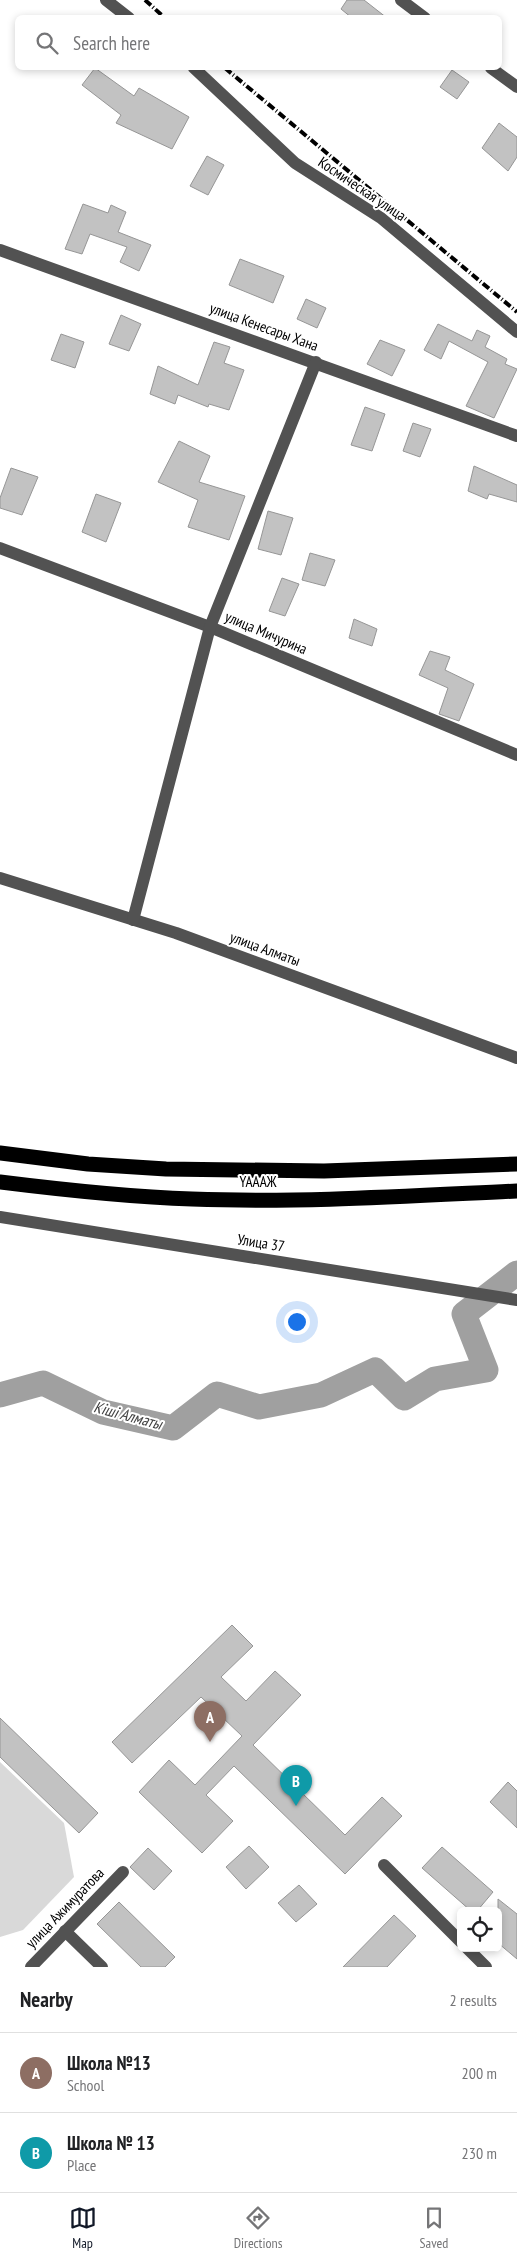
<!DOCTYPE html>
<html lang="en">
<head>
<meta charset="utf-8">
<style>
	:root { --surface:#fff; --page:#f6f6f6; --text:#202124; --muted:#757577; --line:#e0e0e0; --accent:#111827 }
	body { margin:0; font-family:"PT Sans Narrow",sans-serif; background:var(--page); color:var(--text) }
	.controls { position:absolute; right:15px; bottom:15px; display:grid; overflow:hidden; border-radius:8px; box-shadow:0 2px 8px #0003 }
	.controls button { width:45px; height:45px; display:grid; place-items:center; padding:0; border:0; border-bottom:1px solid var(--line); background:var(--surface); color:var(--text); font:25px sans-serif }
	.you { position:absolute; left:296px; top:1321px; width:18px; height:18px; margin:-12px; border:4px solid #fff; border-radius:50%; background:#1a73e8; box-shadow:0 0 0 8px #1a73e833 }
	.badge { display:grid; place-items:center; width:32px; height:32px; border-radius:50%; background:var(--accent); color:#fff; font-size:16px; font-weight:700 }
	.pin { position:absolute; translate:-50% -41px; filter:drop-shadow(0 1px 2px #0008) }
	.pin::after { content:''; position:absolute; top:26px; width:18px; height:15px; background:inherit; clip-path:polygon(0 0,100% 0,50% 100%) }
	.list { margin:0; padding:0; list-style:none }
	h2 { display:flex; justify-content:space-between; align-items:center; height:65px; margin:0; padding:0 20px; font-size:21px }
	h2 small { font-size:16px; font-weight:400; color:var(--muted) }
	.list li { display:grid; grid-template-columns:32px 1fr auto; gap:15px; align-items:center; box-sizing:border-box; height:80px; padding:0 20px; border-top:1px solid var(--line) }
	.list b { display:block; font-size:19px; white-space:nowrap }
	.list p { margin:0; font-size:16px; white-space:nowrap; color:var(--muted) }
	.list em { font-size:16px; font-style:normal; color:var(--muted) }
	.icon { flex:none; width:28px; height:28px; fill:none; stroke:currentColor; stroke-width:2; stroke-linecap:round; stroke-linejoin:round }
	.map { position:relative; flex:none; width:517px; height:1967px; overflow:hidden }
	.search { position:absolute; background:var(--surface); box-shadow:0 2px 8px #0003; left:15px; right:15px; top:15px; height:55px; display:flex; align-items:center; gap:12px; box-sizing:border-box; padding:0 18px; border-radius:8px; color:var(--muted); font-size:19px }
	.sheet { height:225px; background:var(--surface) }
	nav { display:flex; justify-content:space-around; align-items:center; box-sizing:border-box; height:70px; border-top:1px solid var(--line); background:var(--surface); font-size:14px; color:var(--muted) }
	nav a { display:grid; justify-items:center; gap:2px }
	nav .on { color:var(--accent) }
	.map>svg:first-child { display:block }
</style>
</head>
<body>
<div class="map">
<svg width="517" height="1967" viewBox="0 0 517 1967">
	<rect width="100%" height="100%" fill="#fff"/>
	<!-- green -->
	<path fill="#d9d9d9" d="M0 1762 64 1823 74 1877 23 1930 0 1937Z"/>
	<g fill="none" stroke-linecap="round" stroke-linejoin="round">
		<!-- river -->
		<path stroke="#a0a0a0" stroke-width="25" d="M0 1395 43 1383 103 1412 173 1428 217 1394 259 1407 321 1395 375 1370 404 1398 435 1379 486 1370 464 1314 517 1273"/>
	</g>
	<!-- building -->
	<g fill="#c2c2c2" stroke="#969696">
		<path d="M347 0H364L387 18H352L341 9Z"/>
		<path d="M95 68 134 96 139 88 189 117 172 149 116 123 121 115 82 85Z"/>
		<path d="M452 70 469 82 457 99 440 87Z"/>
		<path d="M499 123 517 137V157L508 171 482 148Z"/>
		<path d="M207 156 224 165 208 195 190 186Z"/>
		<path d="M83 204 108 213 111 205 126 212 118 232 151 245 139 271 120 262 127 247 90 234 82 254 65 249Z"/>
		<path d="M240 259 284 276 273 303 229 285Z"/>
		<path d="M306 299 326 308 317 328 297 319Z"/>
		<path d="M121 315 141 324 129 351 109 344Z"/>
		<path d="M438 324 472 341 477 330 490 336 485 347 507 359 505 364 517 369 494 418 466 406 488 362 449 341 441 359 424 350Z"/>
		<path d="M61 334 84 342 75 368 51 360Z"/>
		<path d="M380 340 405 350 392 376 367 364Z"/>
		<path d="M214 342 230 347 224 363 244 370 229 410 209 404 208 407 178 395 175 404 150 394 158 366 198 385Z"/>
		<path d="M365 407 385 414 372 451 351 445Z"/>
		<path d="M413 423 431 429 420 457 403 451Z"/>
		<path d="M179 441 210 456 199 482 245 496 229 540 188 527 198 500 158 482Z"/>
		<path d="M474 466 517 485V502L489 494 487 499 468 491Z"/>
		<path d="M11 468 38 477 22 515 0 508V498Z"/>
		<path d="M96 494 121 503 106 542 82 532Z"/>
		<path d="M268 511 293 518 281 555 258 549Z"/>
		<path d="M310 553 335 560 325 586 302 580Z"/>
		<path d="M282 578 299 584 285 616 269 611Z"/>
		<path d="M354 619 377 629 372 646 349 638Z"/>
		<path d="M430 651 450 657 445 670 474 684 459 721 439 714 448 688 419 675Z"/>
		<path d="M232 1625 253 1646 221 1677 246 1701 275 1671 301 1695 253 1745 345 1835 382 1797 402 1816 345 1874 234 1766 206 1795 233 1821 202 1853 139 1792 169 1760 195 1785 242 1736 201 1697 132 1763 112 1742Z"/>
		<path d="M0 1718 98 1813 79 1833 0 1757Z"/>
		<path d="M508 1782 517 1791V1828L490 1802Z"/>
		<path d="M249 1846 269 1867 246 1889 226 1867Z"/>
		<path d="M442 1847 493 1892 477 1911H471L422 1868Z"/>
		<path d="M148 1848 172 1871 154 1890 130 1867Z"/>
		<path d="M299 1885 317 1904 296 1922 278 1903Z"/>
		<path d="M498 1899 517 1914V1959L498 1943Z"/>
		<path d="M119 1902 175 1957 165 1967H141L97 1924Z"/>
		<path d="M394 1915 416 1936 387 1967H343Z"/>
	</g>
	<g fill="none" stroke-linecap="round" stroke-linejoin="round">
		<!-- minor -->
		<g stroke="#525252" stroke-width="12">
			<path d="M106 0 129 18"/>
			<path d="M401 0 425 18"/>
			<path d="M194 68 295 163 381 218 517 332"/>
			<path d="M491 68 517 87"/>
			<path d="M0 250 517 436"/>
			<path d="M0 548 210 627 517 755"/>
			<path d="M0 878 176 933 517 1058"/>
			<path d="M133 920 210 627 316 362"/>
			<path d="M0 1217 517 1300"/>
			<path d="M384 1865 461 1942"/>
			<path d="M65 1931 102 1967"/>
			<path d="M467 1948 486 1967"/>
			<path d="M31 1967 123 1872"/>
		</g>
		<!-- highway -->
		<g stroke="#000" stroke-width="15">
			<path d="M0 1153 88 1164 166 1169 324 1171 517 1164"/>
			<path d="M0 1182C64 1190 128 1197 192 1199 300 1203 409 1196 517 1191"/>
		</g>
		<!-- rail -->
		<g stroke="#000" stroke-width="4" stroke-dasharray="8 2.5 1 2.5" stroke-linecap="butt">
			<path d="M145 0 165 18"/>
			<path d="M225 68 517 312"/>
		</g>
	</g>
	<g text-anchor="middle" stroke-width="4" stroke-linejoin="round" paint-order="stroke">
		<!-- street labels -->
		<g font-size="15" fill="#000" stroke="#fff">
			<text transform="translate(362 189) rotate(34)" y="5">Космическая улица</text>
			<text transform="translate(264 327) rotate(20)" y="5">улица Кенесары Хана</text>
			<text transform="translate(266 633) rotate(23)" y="5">улица Мичурина</text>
			<text transform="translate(265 949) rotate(20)" y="5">улица Алматы</text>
			<text x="258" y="1187">ҮАААЖ</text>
			<text transform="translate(261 1243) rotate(9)" y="5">Улица 37</text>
			<text transform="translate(65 1908) rotate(-46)" y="5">улица Ажимуратова</text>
		</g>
		<!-- water labels -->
		<g font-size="16" font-style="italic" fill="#414141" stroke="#fff">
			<text transform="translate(128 1415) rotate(15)" y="6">Кіші Алматы</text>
		</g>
	</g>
</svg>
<div class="controls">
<button><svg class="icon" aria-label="locate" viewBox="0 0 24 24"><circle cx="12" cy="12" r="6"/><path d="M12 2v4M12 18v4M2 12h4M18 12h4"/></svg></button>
</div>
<div class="you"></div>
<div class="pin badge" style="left:210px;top:1742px;background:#8d6e63">A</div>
<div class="pin badge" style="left:296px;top:1806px;background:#0f9aa8">B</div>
<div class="search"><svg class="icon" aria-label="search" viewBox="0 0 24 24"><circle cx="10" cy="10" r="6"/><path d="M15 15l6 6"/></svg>Search here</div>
</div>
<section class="sheet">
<h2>Nearby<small>2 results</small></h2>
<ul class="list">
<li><span class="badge" style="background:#8d6e63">A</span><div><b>Школа №13</b><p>School</p></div><em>200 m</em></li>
<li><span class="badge" style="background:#0f9aa8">B</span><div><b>Школа № 13</b><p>Place</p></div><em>230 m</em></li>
</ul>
</section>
<nav>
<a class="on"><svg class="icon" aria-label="map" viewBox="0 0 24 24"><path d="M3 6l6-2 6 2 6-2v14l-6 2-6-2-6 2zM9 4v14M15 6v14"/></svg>Map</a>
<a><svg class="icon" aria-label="directions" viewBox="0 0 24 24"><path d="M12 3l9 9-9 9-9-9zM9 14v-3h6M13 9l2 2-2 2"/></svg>Directions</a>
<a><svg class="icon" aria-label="saved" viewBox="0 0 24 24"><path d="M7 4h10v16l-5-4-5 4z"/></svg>Saved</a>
</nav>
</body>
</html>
